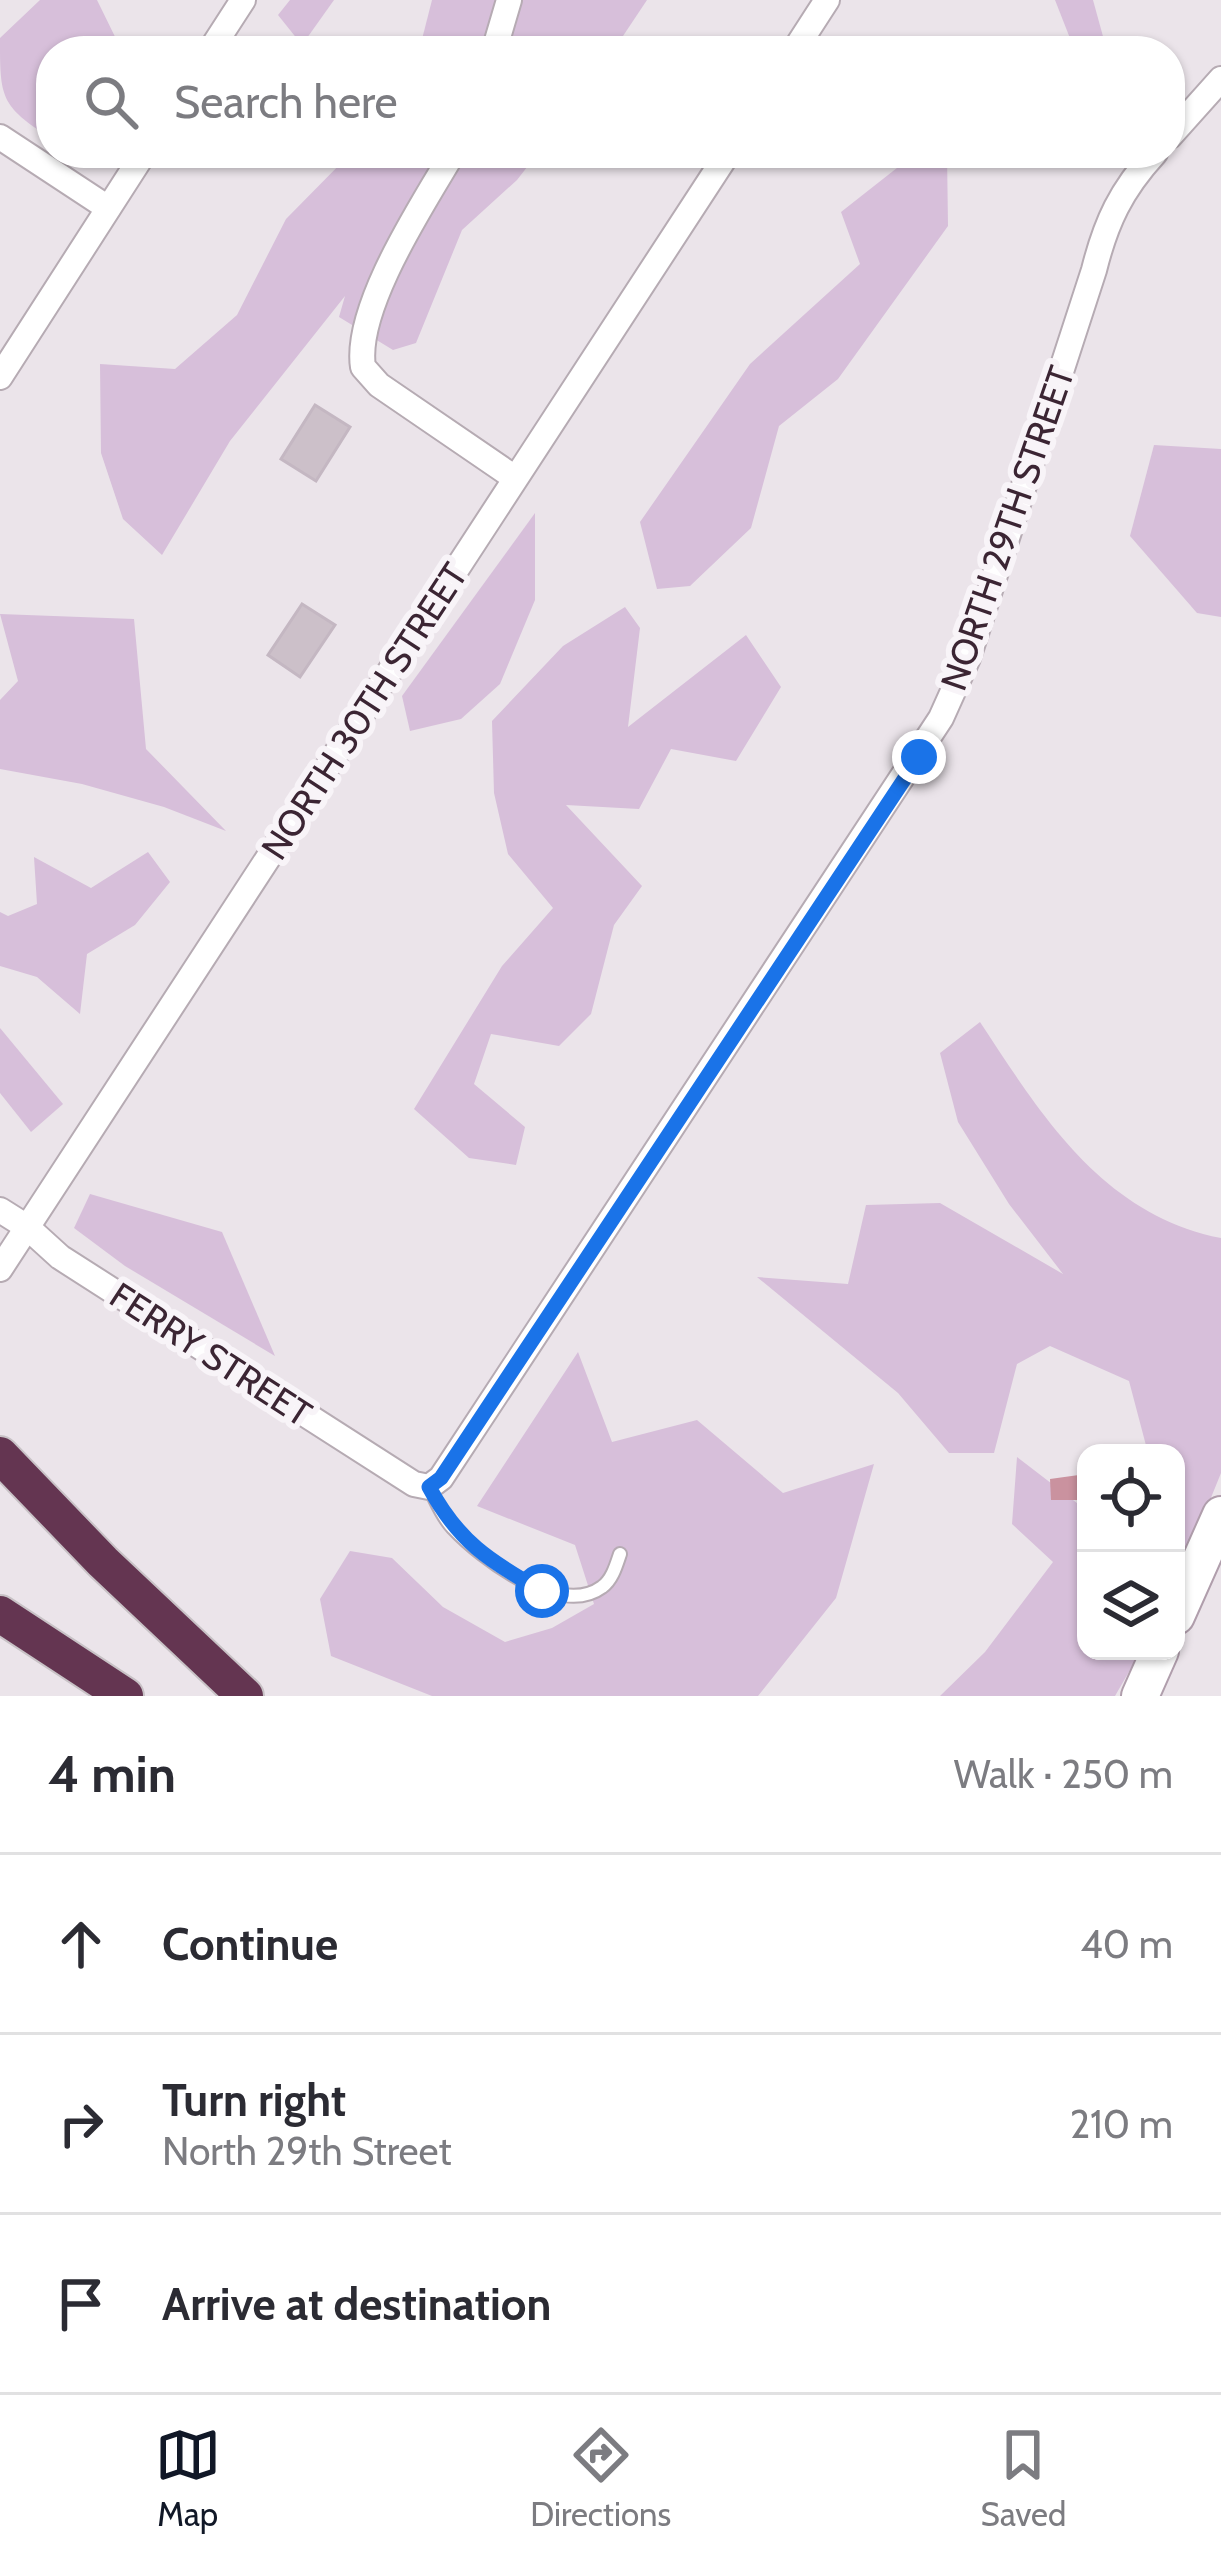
<!DOCTYPE html>
<html lang="en">
<head>
<meta charset="utf-8">
<style>
	:root { --surface:#fff; --page:#f7f7f7; --text:#2b2b33; --muted:#7c7c81; --line:#e1e1e2; --accent:#111827 }
	body { margin:0; font-family:Cabin,sans-serif; background:var(--page); color:var(--text) }
	.controls { position:absolute; right:36px; bottom:36px; display:grid; overflow:hidden; border-radius:24px; box-shadow:0 3px 9px #0004 }
	.controls button { width:108px; height:108px; display:grid; place-items:center; padding:0; border:0; border-bottom:3px solid var(--line); background:var(--surface); color:var(--text); font:60px sans-serif }
	.stop { position:absolute; width:36px; height:36px; margin:-27px; border:9px solid #1a73e8; border-radius:50%; background:#fff }
	.stop.end { background:#1a73e8; border-color:#fff; box-shadow:0 3px 12px #0008 }
	.list { margin:0; padding:0; list-style:none }
	h2 { display:flex; justify-content:space-between; align-items:center; height:156px; margin:0; padding:0 48px; font-size:51px }
	h2 small { font-size:39px; font-weight:400; color:var(--muted) }
	.list li { display:grid; grid-template-columns:78px 1fr auto; gap:36px; align-items:center; box-sizing:border-box; height:180px; padding:0 48px; border-top:3px solid var(--line) }
	.list b { display:block; font-size:45px; white-space:nowrap }
	.list p { margin:0; font-size:39px; white-space:nowrap; color:var(--muted) }
	.list em { font-size:39px; font-style:normal; color:var(--muted) }
	.icon { flex:none; width:66px; height:66px; fill:none; stroke:currentColor; stroke-width:2; stroke-linecap:round; stroke-linejoin:round }
	.map { position:relative; flex:none; width:1221px; height:1696px; overflow:hidden }
	.search { position:absolute; background:var(--surface); box-shadow:0 3px 9px #0004; left:36px; right:36px; top:36px; height:132px; display:flex; align-items:center; gap:30px; box-sizing:border-box; padding:0 42px; border-radius:48px; color:var(--muted); font-size:45px }
	.sheet { height:696px; background:var(--surface) }
	nav { display:flex; justify-content:space-around; align-items:center; box-sizing:border-box; height:168px; border-top:3px solid var(--line); background:var(--surface); font-size:33px; color:var(--muted) }
	nav a { display:grid; justify-items:center; gap:6px }
	nav .on { color:var(--accent) }
	.map>svg:first-child { display:block }
</style>
</head>
<body>
<div class="map">
<svg width="1221" height="1696" viewBox="0 0 1221 1696">
	<rect width="100%" height="100%" fill="#ebe4ea"/>
	<!-- green -->
	<g fill="#d7bfda">
		<path d="M40 0H97L122 51H51V138C0 106 0 97 0 38Z"/>
		<path d="M290 0H334L302 45 278 15Z"/>
		<path d="M432 0H647L613 51H419Z"/>
		<path d="M1055 0H1093L1107 51H1075Z"/>
		<path d="M351 153H538L517 180 462 230 416 343 393 350 339 317 345 296 230 441 162 555 123 519 101 453 100 364 175 369 237 315 286 219Z"/>
		<path d="M916 153H947L948 226 838 379 779 426 751 528 690 586 657 589 640 522 750 364 860 264 841 212Z"/>
		<path d="M1154 445 1221 449V617L1197 613 1130 536Z"/>
		<path d="M535 513V600L500 684 461 719 410 731 402 696Z"/>
		<path d="M625 607 640 628 628 727 746 635 781 687 736 761 671 749 639 809 566 805 642 886 614 925 591 1014 559 1046 491 1034 474 1084 525 1127 516 1165 469 1158 414 1109 502 966 553 908 508 854 494 793 492 721 563 646Z"/>
		<path d="M0 614 134 619 146 749 226 831 164 807 82 784 0 769V700L18 681Z"/>
		<path d="M148 852 170 882 135 925 87 954 80 1014 37 977 0 966V912L8 916 37 904 34 857 91 888Z"/>
		<path d="M980 1022C1042 1116 1102 1214 1221 1238V1473L1176 1584V1453H1148L1129 1381 1050 1346 1017 1364 994 1453H949L898 1393 757 1277 848 1284 866 1205 940 1203 1063 1274 1009 1204 958 1122 940 1053Z"/>
		<path d="M0 1028 63 1104 31 1132 0 1093Z"/>
		<path d="M90 1194 222 1232 275 1356 125 1266 74 1228Z"/>
		<path d="M578 1352 612 1442 697 1420 783 1493 874 1464 836 1598 758 1696H432L331 1656 320 1599 350 1551 392 1558 443 1607 505 1642 552 1628 594 1604 575 1545 477 1506Z"/>
		<path d="M1017 1457 1086 1510V1651H1141L1115 1696H940L985 1652 1053 1562 1012 1524Z"/>
	</g>
	<!-- water -->
	<path fill="#ca929f" d="M1086 1474V1500H1051L1050 1479Z"/>
	<!-- building -->
	<g fill="#ccc0c9" stroke="#c4b7c2" stroke-width="3">
		<path d="M315 405 350 427 316 481 281 459Z"/>
		<path d="M302 604 335 625 300 677 268 655Z"/>
	</g>
	<g fill="none" stroke-linecap="round" stroke-linejoin="round">
		<defs>
			<path id="lane" d="M429 1487C436 1500 442 1517 453 1528 481 1558 560 1618 602 1587 612 1580 616 1566 620 1554"/>
			<g id="street">
				<path d="M210 51 243 0"/>
				<path d="M494 51 509 0"/>
				<path d="M794 51 827 0"/>
				<path d="M1170 136 1221 79"/>
				<path d="M0 137 108 208"/>
				<path d="M453 153C423 204 354 308 363 367L379 385 515 478"/>
				<path d="M0 377 144 153"/>
				<path d="M0 1210 27 1227 60 1257 414 1484 429 1487 441 1478 941 718 968 658 1094 270C1106 222 1121 190 1155 153"/>
				<path d="M0 1269 728 153"/>
			</g>
			<g id="secondary">
				<path d="M1176 1616 1221 1515"/>
				<path d="M1140 1696 1160 1651"/>
			</g>
			<g id="highway">
				<path d="M0 1455 103 1562 245 1696"/>
				<path d="M0 1614 125 1696"/>
			</g>
		</defs>
		<!-- lane casing -->
		<use href="#lane" stroke="#b6abb3" stroke-width="16"/>
		<!-- street casing -->
		<use href="#street" stroke="#b6abb3" stroke-width="28"/>
		<!-- secondary casing -->
		<use href="#secondary" stroke="#b09eac" stroke-width="40"/>
		<!-- highway casing -->
		<use href="#highway" stroke="#c8c2c6" stroke-width="40"/>
		<!-- lane -->
		<use href="#lane" stroke="#fff" stroke-width="12"/>
		<!-- street -->
		<use href="#street" stroke="#fff" stroke-width="24"/>
		<!-- secondary -->
		<use href="#secondary" stroke="#fff" stroke-width="36"/>
		<!-- highway -->
		<use href="#highway" stroke="#643551" stroke-width="36"/>
	</g>
	<g fill="none" stroke-linecap="round" stroke-linejoin="round">
		<!-- route -->
		<path stroke="#1a73e8" stroke-width="15" d="M542 1591C489 1561 458 1541 429 1487L441 1478 919 757"/>
	</g>
	<g text-anchor="middle" stroke-width="12" stroke-linejoin="round" paint-order="stroke">
		<!-- street labels -->
		<g font-size="36" fill="#3b2533" stroke="#f8f4f8">
			<text transform="translate(1007 528) rotate(-71)" y="13">NORTH 29TH STREET</text>
			<text transform="translate(364 711) rotate(-57)" y="13">NORTH 30TH STREET</text>
			<text transform="translate(211 1354) rotate(33)" y="13">FERRY STREET</text>
		</g>
	</g>
</svg>
<div class="controls">
<button><svg class="icon" aria-label="locate" viewBox="0 0 24 24"><circle cx="12" cy="12" r="6"/><path d="M12 2v4M12 18v4M2 12h4M18 12h4"/></svg></button>
<button><svg class="icon" aria-label="layers" viewBox="0 0 24 24"><path d="M12 4l9 5-9 5-9-5zM3 14l9 5 9-5"/></svg></button>
</div>
<div class="stop" style="left:542px;top:1591px"></div>
<div class="stop end" style="left:919px;top:757px"></div>
<div class="search"><svg class="icon" aria-label="search" viewBox="0 0 24 24"><circle cx="10" cy="10" r="6"/><path d="M15 15l6 6"/></svg>Search here</div>
</div>
<section class="sheet">
<h2>4 min<small>Walk · 250 m</small></h2>
<ul class="list">
<li><svg class="icon" aria-label="ahead" viewBox="0 0 24 24"><path d="M12 20V5M6 11l6-6 6 6"/></svg><div><b>Continue</b></div><em>40 m</em></li>
<li><svg class="icon" aria-label="right" viewBox="0 0 24 24"><path d="M7 20v-9h11M14 6l5 5-5 5"/></svg><div><b>Turn right</b><p>North 29th Street</p></div><em>210 m</em></li>
<li><svg class="icon" aria-label="arrive" viewBox="0 0 24 24"><path d="M6 21V4h12l-3 4 3 4H6"/></svg><div><b>Arrive at destination</b></div></li>
</ul>
</section>
<nav>
<a class="on"><svg class="icon" aria-label="map" viewBox="0 0 24 24"><path d="M3 6l6-2 6 2 6-2v14l-6 2-6-2-6 2zM9 4v14M15 6v14"/></svg>Map</a>
<a><svg class="icon" aria-label="directions" viewBox="0 0 24 24"><path d="M12 3l9 9-9 9-9-9zM9 14v-3h6M13 9l2 2-2 2"/></svg>Directions</a>
<a><svg class="icon" aria-label="saved" viewBox="0 0 24 24"><path d="M7 4h10v16l-5-4-5 4z"/></svg>Saved</a>
</nav>
</body>
</html>
